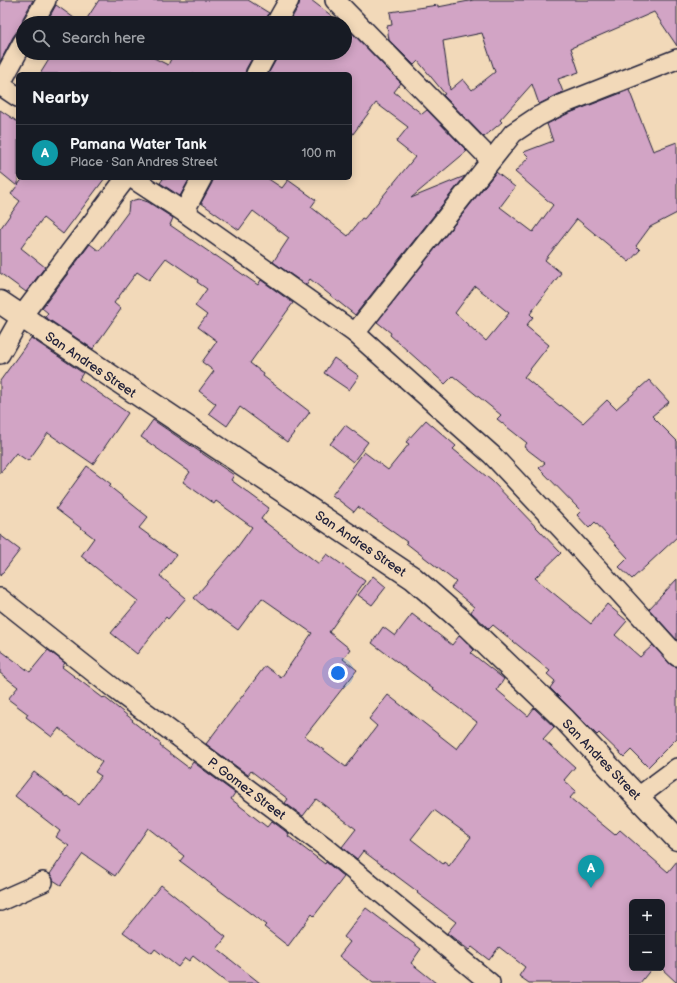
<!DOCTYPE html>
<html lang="en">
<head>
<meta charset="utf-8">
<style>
	:root { --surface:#171b24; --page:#242831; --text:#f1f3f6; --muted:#9ea1a6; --line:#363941; --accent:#b45309 }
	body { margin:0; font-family:"Balsamiq Sans",sans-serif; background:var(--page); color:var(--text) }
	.controls { position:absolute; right:12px; bottom:12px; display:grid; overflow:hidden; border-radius:6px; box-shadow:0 2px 10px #0003 }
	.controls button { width:36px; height:36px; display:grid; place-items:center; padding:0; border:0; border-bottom:1px solid var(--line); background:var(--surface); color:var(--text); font:20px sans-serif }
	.you { position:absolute; left:338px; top:673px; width:14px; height:14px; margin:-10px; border:3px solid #fff; border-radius:50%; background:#1a73e8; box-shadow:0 0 0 6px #1a73e833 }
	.badge { display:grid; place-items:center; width:26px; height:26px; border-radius:50%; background:var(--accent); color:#fff; font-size:13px; font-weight:700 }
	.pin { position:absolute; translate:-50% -33px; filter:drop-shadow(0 1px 2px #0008) }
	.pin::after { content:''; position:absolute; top:21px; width:14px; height:12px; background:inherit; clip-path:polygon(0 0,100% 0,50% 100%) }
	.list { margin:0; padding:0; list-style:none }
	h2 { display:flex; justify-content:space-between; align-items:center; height:52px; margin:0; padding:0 16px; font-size:17px }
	h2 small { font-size:13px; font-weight:400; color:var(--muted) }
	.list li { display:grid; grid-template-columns:26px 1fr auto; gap:12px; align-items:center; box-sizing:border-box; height:56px; padding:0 16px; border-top:1px solid var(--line) }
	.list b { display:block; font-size:15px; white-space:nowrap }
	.list p { margin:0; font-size:13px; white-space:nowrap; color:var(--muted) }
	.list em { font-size:13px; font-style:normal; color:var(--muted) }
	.icon { flex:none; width:22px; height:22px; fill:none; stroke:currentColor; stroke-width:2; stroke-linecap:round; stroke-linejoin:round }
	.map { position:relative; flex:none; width:677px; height:983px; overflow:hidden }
	.search { position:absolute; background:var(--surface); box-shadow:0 2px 10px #0003; left:16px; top:16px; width:336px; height:44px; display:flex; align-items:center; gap:10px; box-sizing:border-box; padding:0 14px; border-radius:22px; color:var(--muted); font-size:15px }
	.panel { position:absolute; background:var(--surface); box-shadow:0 2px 10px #0003; left:16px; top:72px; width:336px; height:108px; border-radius:6px }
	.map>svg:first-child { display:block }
</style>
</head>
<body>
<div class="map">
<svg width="677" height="983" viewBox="0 0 677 983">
	<rect width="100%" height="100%" fill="#f2d9b9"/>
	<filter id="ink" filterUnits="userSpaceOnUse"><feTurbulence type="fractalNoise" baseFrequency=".025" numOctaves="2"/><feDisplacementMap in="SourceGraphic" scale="8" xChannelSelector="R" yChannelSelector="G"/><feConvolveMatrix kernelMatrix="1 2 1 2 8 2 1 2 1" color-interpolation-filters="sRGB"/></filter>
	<g filter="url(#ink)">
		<!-- building -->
		<g fill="#d2a4c5" stroke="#22223b" fill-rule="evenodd">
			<path d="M0 0H33L23 18 22 24 13 37 0 62Z"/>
			<path d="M99 0H248L269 13 265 23H84Z"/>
			<path d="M300 0H311L341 23H289L299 5Z"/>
			<path d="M474 0H677V46L654 12 571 48 579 72 558 79 563 92 539 104 532 84 500 120 502 122 484 137 443 95 445 94 418 61 414 65 389 40 387 26 392 25 390 12 438 5V7ZM482 33 495 72 472 90 463 79 450 90 443 41Z"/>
			<path d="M56 5 81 23H46Z"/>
			<path d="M345 26 401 83 394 92 422 114 427 110 467 151 411 198 465 176 355 315 310 279 306 285 273 262 289 238 253 211 239 230 201 203 212 183 213 178H267L282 188 288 180 316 200 311 207 348 236 362 218 364 219 415 157 396 142 408 127 376 103 350 138V74H268L277 58 278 53H345Z"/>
			<path d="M53 53H144L168 65 174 53H255L246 69 245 74H40Z"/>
			<path d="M629 90 653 151 677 142V213L650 227 636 246 640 250 629 262 577 219 545 260 561 273 530 314 533 317 526 326 549 345 524 377 560 406 561 405 583 423 607 400 616 409 649 380 669 402 652 416 677 441V537L632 579 619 567 628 558 595 522 589 528 577 515 581 511 539 468 545 463 524 447 527 443 497 419 501 415 453 376 445 384 390 335 391 333 377 322 496 172 515 187 500 207 533 232 553 205 515 172 529 157 524 152 553 141 547 124 567 114ZM475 286 509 313 486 341 455 313Z"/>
			<path d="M0 110 18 122V185L23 178H105L63 234 43 218 21 248 45 267 26 292 0 273V229L20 201 11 194 17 186 0 172Z"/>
			<path d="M161 178H190L180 196 160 183 163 179Z"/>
			<path d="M139 199 148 202 173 218 170 225 215 256V255L258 285 261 280 293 303 250 363 264 374 263 376 310 412 287 442 240 407 227 426 209 413 216 404 199 391 214 371 202 362 217 341 198 327 207 315 195 306 207 289 197 282 198 280 166 258 149 280 137 272 114 303 121 309 93 349 45 317 48 313 42 308 90 244 99 251 128 212 129 203 134 200Z"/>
			<path d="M31 338 83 373 79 379 128 413 93 464 48 433 28 461 16 453 0 473V381Z"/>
			<path d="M334 358 359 376 349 390 324 373Z"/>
			<path d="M153 420 234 475 231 480 269 508 261 519 319 564 327 554 365 581 329 632 350 649 343 659 357 670 305 736 346 767 377 726 369 719 388 695 457 749 477 722 372 643 383 627 395 636 412 614 452 645 459 636 474 650 471 653 504 679 497 690 528 716 534 708 554 727 543 739 575 767 564 780 576 791 570 798 615 835 620 830 668 872 677 861V983L661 968H662V902H632V968H652L640 983H529L519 976 525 967 499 947 489 960 472 947 469 950 447 933 456 922 417 893 418 892 363 851 357 859 342 847 356 829 316 799 303 816 285 803 288 799 251 771 248 775 206 744 265 666 281 678 312 633 262 598 238 630 209 609 208 610 194 598 236 549 252 527 216 501 214 504 183 482 190 472 141 437ZM434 810 471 837 449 866 444 862 443 864 411 839Z"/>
			<path d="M426 420 456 446 453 449 492 481 561 553 535 578 591 624 607 604 627 621 615 635 640 657 653 645 669 663 673 666 677 667V738L648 767 631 750 624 757 599 733 597 735 550 688 555 681 547 674 550 671 493 625 489 629 471 612 474 607 451 588 456 582 406 543 407 542 358 507 354 512 332 495 364 452 388 470 409 444 406 442Z"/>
			<path d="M345 425 368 442 353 462 330 444Z"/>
			<path d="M87 466 111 484 109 486 148 517 139 528 176 555 160 576 186 598 168 619 166 617 137 654 111 633 138 601 81 556 94 538 56 509Z"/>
			<path d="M0 535 20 550 0 576Z"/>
			<path d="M373 576 386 587 372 605 358 595Z"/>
			<path d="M677 579V640L649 609Z"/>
			<path d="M0 650 30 672 48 650 65 663 62 667 103 698 104 697 133 720 132 721 161 744 160 746 189 768 193 762 235 793 231 799 267 827 272 821 289 834 288 836 325 864 326 862 344 877 314 916 312 914 288 946 264 927 266 925 180 861 184 856 148 828 115 876 83 854 61 885 53 880 50 874 69 846 56 837 60 831 15 796 34 772 67 797 68 796 79 805 101 776 95 772 102 762 59 728 52 737 26 717 28 714 8 699 18 687 0 673Z"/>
			<path d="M161 885 226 937 217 949 260 983H227L193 956 189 961 185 958 178 967 155 949 152 953 123 932Z"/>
			<path d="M366 908 421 949 411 963 436 983H373L339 956 350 942 344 937Z"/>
		</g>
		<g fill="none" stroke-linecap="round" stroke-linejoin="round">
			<defs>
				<g id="street">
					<path d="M335 0 491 160"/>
					<path d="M33 23 46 0"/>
					<path d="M276 23 289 0"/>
					<path d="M256 74 267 53"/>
					<path d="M0 85 23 42"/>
					<path d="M0 85 18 97"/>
					<path d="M132 178 184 212 355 333 492 455 570 538 677 656"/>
					<path d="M184 212 202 178"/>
					<path d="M355 333 513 133 537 117 563 104 677 59"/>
					<path d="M0 354 21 317 126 178"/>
					<path d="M0 598 116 690 324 846 490 983"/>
					<path d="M638 797 677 768"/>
					<path d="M0 901 43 882"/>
				</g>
				<path id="primary" d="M0 302 413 578 460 619 565 720 677 839"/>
			</defs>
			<!-- street casing -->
			<use href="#street" stroke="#22223b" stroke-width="22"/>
			<!-- primary casing -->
			<use href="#primary" stroke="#22223b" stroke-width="25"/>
			<!-- street -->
			<use href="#street" stroke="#f2d9b9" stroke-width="19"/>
			<!-- primary -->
			<use href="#primary" stroke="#f2d9b9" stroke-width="22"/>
		</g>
	</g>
	<g text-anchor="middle" stroke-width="3" stroke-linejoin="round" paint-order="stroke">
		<!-- street labels -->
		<g font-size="13" fill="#22223b" stroke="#f2d9b9">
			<text transform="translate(91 364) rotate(34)" y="5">San Andres Street</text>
			<text transform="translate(361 543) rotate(34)" y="5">San Andres Street</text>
			<text transform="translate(602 759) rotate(46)" y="5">San Andres Street</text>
			<text transform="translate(247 788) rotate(37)" y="5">P. Gomez Street</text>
		</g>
	</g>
</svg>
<div class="controls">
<button>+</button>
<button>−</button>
</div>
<div class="you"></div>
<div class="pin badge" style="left:591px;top:888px;background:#0f9aa8">A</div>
<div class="search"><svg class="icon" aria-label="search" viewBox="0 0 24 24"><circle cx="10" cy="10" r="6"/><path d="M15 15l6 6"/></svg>Search here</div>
<section class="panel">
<h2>Nearby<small></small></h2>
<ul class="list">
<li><span class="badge" style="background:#0f9aa8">A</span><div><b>Pamana Water Tank</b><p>Place · San Andres Street</p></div><em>100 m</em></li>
</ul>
</section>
</div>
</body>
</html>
